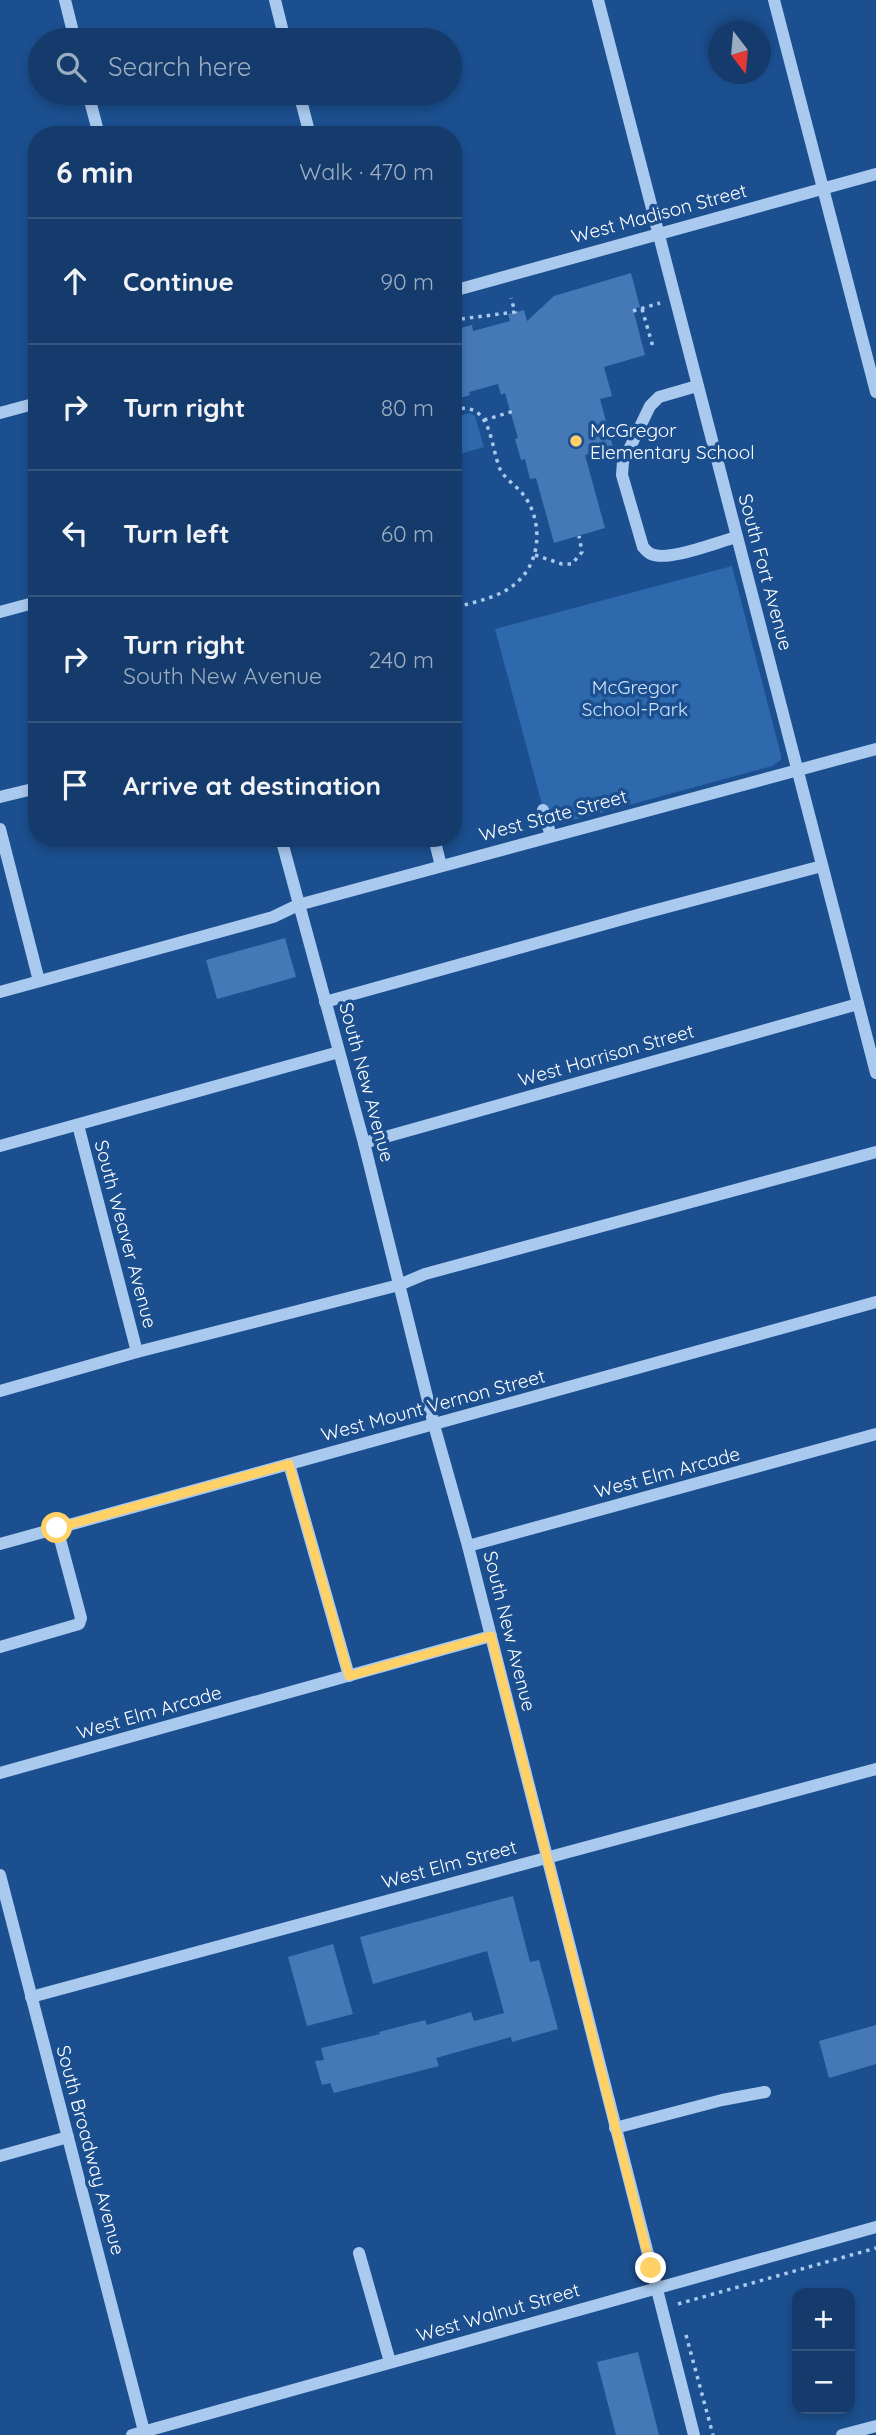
<!DOCTYPE html>
<html lang="en">
<head>
<meta charset="utf-8">
<style>
	:root { --surface:#143b6b; --page:#214673; --text:#f1f3f6; --muted:#9dadc1; --line:#33557e }
	body { margin:0; font-family:Quicksand,sans-serif; background:var(--page); color:var(--text) }
	.controls { position:absolute; right:21px; bottom:21px; display:grid; overflow:hidden; border-radius:14px; box-shadow:0 4px 10px #0003 }
	.controls button { width:63px; height:63px; display:grid; place-items:center; padding:0; border:0; border-bottom:2px solid var(--line); background:var(--surface); color:var(--text); font:35px sans-serif }
	.compass { position:absolute; left:708px; top:21px; width:63px; height:63px; border-radius:50%; background:var(--surface); box-shadow:0 4px 10px #0003; rotate:164deg }
	.stop { position:absolute; width:21px; height:21px; margin:-16px; border:5px solid #ffd166; border-radius:50%; background:#fff }
	.stop.end { background:#ffd166; border-color:#fff; box-shadow:0 2px 7px #0008 }
	.list { margin:0; padding:0; list-style:none }
	h2 { display:flex; justify-content:space-between; align-items:center; height:91px; margin:0; padding:0 28px; font-size:30px }
	h2 small { font-size:23px; font-weight:400; color:var(--muted) }
	.list li { display:grid; grid-template-columns:46px 1fr auto; gap:21px; align-items:center; box-sizing:border-box; height:126px; padding:0 28px; border-top:2px solid var(--line) }
	.list b { display:block; font-size:26px; white-space:nowrap }
	.list p { margin:0; font-size:23px; white-space:nowrap; color:var(--muted) }
	.list em { font-size:23px; font-style:normal; color:var(--muted) }
	.icon { flex:none; width:38px; height:38px; fill:none; stroke:currentColor; stroke-width:2; stroke-linecap:round; stroke-linejoin:round }
	.map { position:relative; flex:none; width:876px; height:2435px; overflow:hidden }
	.search { position:absolute; background:var(--surface); box-shadow:0 4px 10px #0003; left:28px; top:28px; width:434px; height:77px; display:flex; align-items:center; gap:18px; box-sizing:border-box; padding:0 24px; border-radius:38px; color:var(--muted); font-size:26px }
	.panel { position:absolute; background:var(--surface); box-shadow:0 4px 10px #0003; left:28px; top:126px; width:434px; height:721px; border-radius:28px }
	.map>svg:first-child { display:block }
</style>
</head>
<body>
<div class="map">
<svg width="876" height="2435" viewBox="0 0 876 2435">
	<rect width="100%" height="100%" fill="#1b4f8f"/>
	<!-- green -->
	<g fill="#2e69ad">
		<path d="M470 413 475 416 484 447 456 455 453 446V418Z"/>
		<path d="M732 566 781 755V760L772 766 548 827 495 629Z"/>
	</g>
	<!-- building -->
	<g fill="#4478b7">
		<path d="M631 273 640 307 633 309 645 355 604 367 612 396 600 399 613 447 585 455 605 528 554 543 536 478 530 479 525 459 521 460 515 439 518 438 505 393 501 395 498 384 469 392 470 395 453 400V330L472 325 473 331 510 321 508 314 524 310 527 321 554 296Z"/>
		<path d="M285 938 296 977 217 999 206 960Z"/>
		<path d="M513 1896 530 1962 539 1960 558 2029 512 2042 511 2037 436 2058 439 2066 334 2093 330 2083 322 2085 315 2061 324 2060 321 2048 380 2034 379 2032 425 2020 427 2025 471 2012 474 2021 504 2013 487 1951 373 1984 360 1937Z"/>
		<path d="M333 1944 353 2014 307 2026 288 1957Z"/>
		<path d="M876 2025V2064L829 2078 819 2041Z"/>
		<path d="M638 2352 659 2435H616L597 2362Z"/>
	</g>
	<g fill="none" stroke-linecap="round" stroke-linejoin="round">
		<!-- path -->
		<g stroke="#a9c9ee" stroke-width="3.5" stroke-dasharray="3.5 5" stroke-linecap="butt">
			<path d="M642 309 653 347"/>
			<path d="M633 311 660 303"/>
			<path d="M453 320 515 312 511 298"/>
			<path d="M453 410C492 399 490 446 500 469 505 479 515 485 522 493 539 513 542 546 528 569 512 596 481 600 453 608"/>
			<path d="M484 420 514 411"/>
			<path d="M535 555 562 564H572L582 552 579 536"/>
			<path d="M678 2304 876 2248"/>
			<path d="M686 2335 713 2435"/>
		</g>
		<!-- minor -->
		<g stroke="#a9c9ee" stroke-width="12">
			<path d="M65 0 75 40"/>
			<path d="M275 0 285 40"/>
			<path d="M598 0 876 1073"/>
			<path d="M774 0 876 392"/>
			<path d="M88 93 99 135"/>
			<path d="M299 93 310 135"/>
			<path d="M453 291 876 174"/>
			<path d="M697 386 659 397 650 406 623 462 622 475 643 547C645 549 648 553 651 554 669 562 717 542 737 537"/>
			<path d="M0 413 37 403"/>
			<path d="M0 612 37 602"/>
			<path d="M0 797 37 788"/>
			<path d="M543 810 551 836"/>
			<path d="M0 829 39 981"/>
			<path d="M281 838 364 1143 434 1425 468 1546 694 2435"/>
			<path d="M434 838 441 866"/>
			<path d="M0 992 273 917 298 905 876 749"/>
			<path d="M325 1002 641 914 822 866"/>
			<path d="M78 1125 137 1352"/>
			<path d="M364 1143 858 1004"/>
			<path d="M0 1146 339 1052"/>
			<path d="M0 1391 137 1352 399 1285 425 1274 876 1152"/>
			<path d="M289 1464 349 1676"/>
			<path d="M0 1544 876 1302"/>
			<path d="M468 1546 876 1434"/>
			<path d="M0 1647 79 1624 81 1618 57 1528"/>
			<path d="M0 1773 491 1636"/>
			<path d="M0 1875 145 2435"/>
			<path d="M31 1997 876 1769"/>
			<path d="M615 2128 722 2100 765 2092"/>
			<path d="M0 2156 68 2137"/>
			<path d="M359 2253 390 2362"/>
			<path d="M132 2435 876 2227"/>
			<path d="M842 2435 876 2426"/>
		</g>
	</g>
	<g fill="none" stroke-linecap="round" stroke-linejoin="round">
		<!-- route -->
		<path stroke="#ffd166" stroke-width="9" d="M57 1528 289 1464 349 1676 491 1636 651 2268"/>
	</g>
	<!-- markers -->
	<circle fill="#ffd166" stroke="#1b4f8f" stroke-width="2.5" cx="576" cy="441" r="7"/>
	<g text-anchor="middle" stroke-width="7" stroke-linejoin="round" paint-order="stroke">
		<!-- street labels -->
		<g font-size="19" fill="#fff" stroke="#1b4f8f">
			<text transform="translate(659 213) rotate(-15)" y="7">West Madison Street</text>
			<text transform="translate(766 572) rotate(75)" y="7">South Fort Avenue</text>
			<text transform="translate(553 815) rotate(-15)" y="7">West State Street</text>
			<text transform="translate(606 1055) rotate(-16)" y="7">West Harrison Street</text>
			<text transform="translate(367 1082) rotate(75)" y="7">South New Avenue</text>
			<text transform="translate(126 1234) rotate(75)" y="7">South Weaver Avenue</text>
			<text transform="translate(433 1405) rotate(-15)" y="7">West Mount Vernon Street</text>
			<text transform="translate(667 1472) rotate(-15)" y="7">West Elm Arcade</text>
			<text transform="translate(510 1631) rotate(76)" y="7">South New Avenue</text>
			<text transform="translate(149 1712) rotate(-16)" y="7">West Elm Arcade</text>
			<text transform="translate(449 1864) rotate(-15)" y="7">West Elm Street</text>
			<text transform="translate(91 2150) rotate(75)" y="7">South Broadway Avenue</text>
			<text transform="translate(498 2312) rotate(-16)" y="7">West Walnut Street</text>
		</g>
		<!-- poi labels -->
		<g font-size="19" fill="#fff" stroke="#1b4f8f" text-anchor="start">
			<text x="590" y="437">McGregor<tspan x="590" dy="22">Elementary School</tspan></text>
		</g>
		<!-- park labels -->
		<g font-size="19" fill="#cfe3fa" stroke="#1b4f8f">
			<text x="635" y="694">McGregor<tspan x="635" dy="22">School-Park</tspan></text>
		</g>
	</g>
</svg>
<div class="controls">
<button>+</button>
<button>−</button>
</div>
<svg class="compass" viewBox="-18 -18 36 36"><path d="M0-13l5 13h-10z" fill="#e53935"/><path d="M0 13l5-13h-10z" fill="#9dadc1"/></svg>
<div class="stop" style="left:57px;top:1528px"></div>
<div class="stop end" style="left:651px;top:2268px"></div>
<div class="search"><svg class="icon" aria-label="search" viewBox="0 0 24 24"><circle cx="10" cy="10" r="6"/><path d="M15 15l6 6"/></svg>Search here</div>
<section class="panel">
<h2>6 min<small>Walk · 470 m</small></h2>
<ul class="list">
<li><svg class="icon" aria-label="ahead" viewBox="0 0 24 24"><path d="M12 20V5M6 11l6-6 6 6"/></svg><div><b>Continue</b></div><em>90 m</em></li>
<li><svg class="icon" aria-label="right" viewBox="0 0 24 24"><path d="M7 20v-9h11M14 6l5 5-5 5"/></svg><div><b>Turn right</b></div><em>80 m</em></li>
<li><svg class="icon" aria-label="left" viewBox="0 0 24 24"><path d="M17 20v-9H6M10 6l-5 5 5 5"/></svg><div><b>Turn left</b></div><em>60 m</em></li>
<li><svg class="icon" aria-label="right" viewBox="0 0 24 24"><path d="M7 20v-9h11M14 6l5 5-5 5"/></svg><div><b>Turn right</b><p>South New Avenue</p></div><em>240 m</em></li>
<li><svg class="icon" aria-label="arrive" viewBox="0 0 24 24"><path d="M6 21V4h12l-3 4 3 4H6"/></svg><div><b>Arrive at destination</b></div></li>
</ul>
</section>
</div>
</body>
</html>
